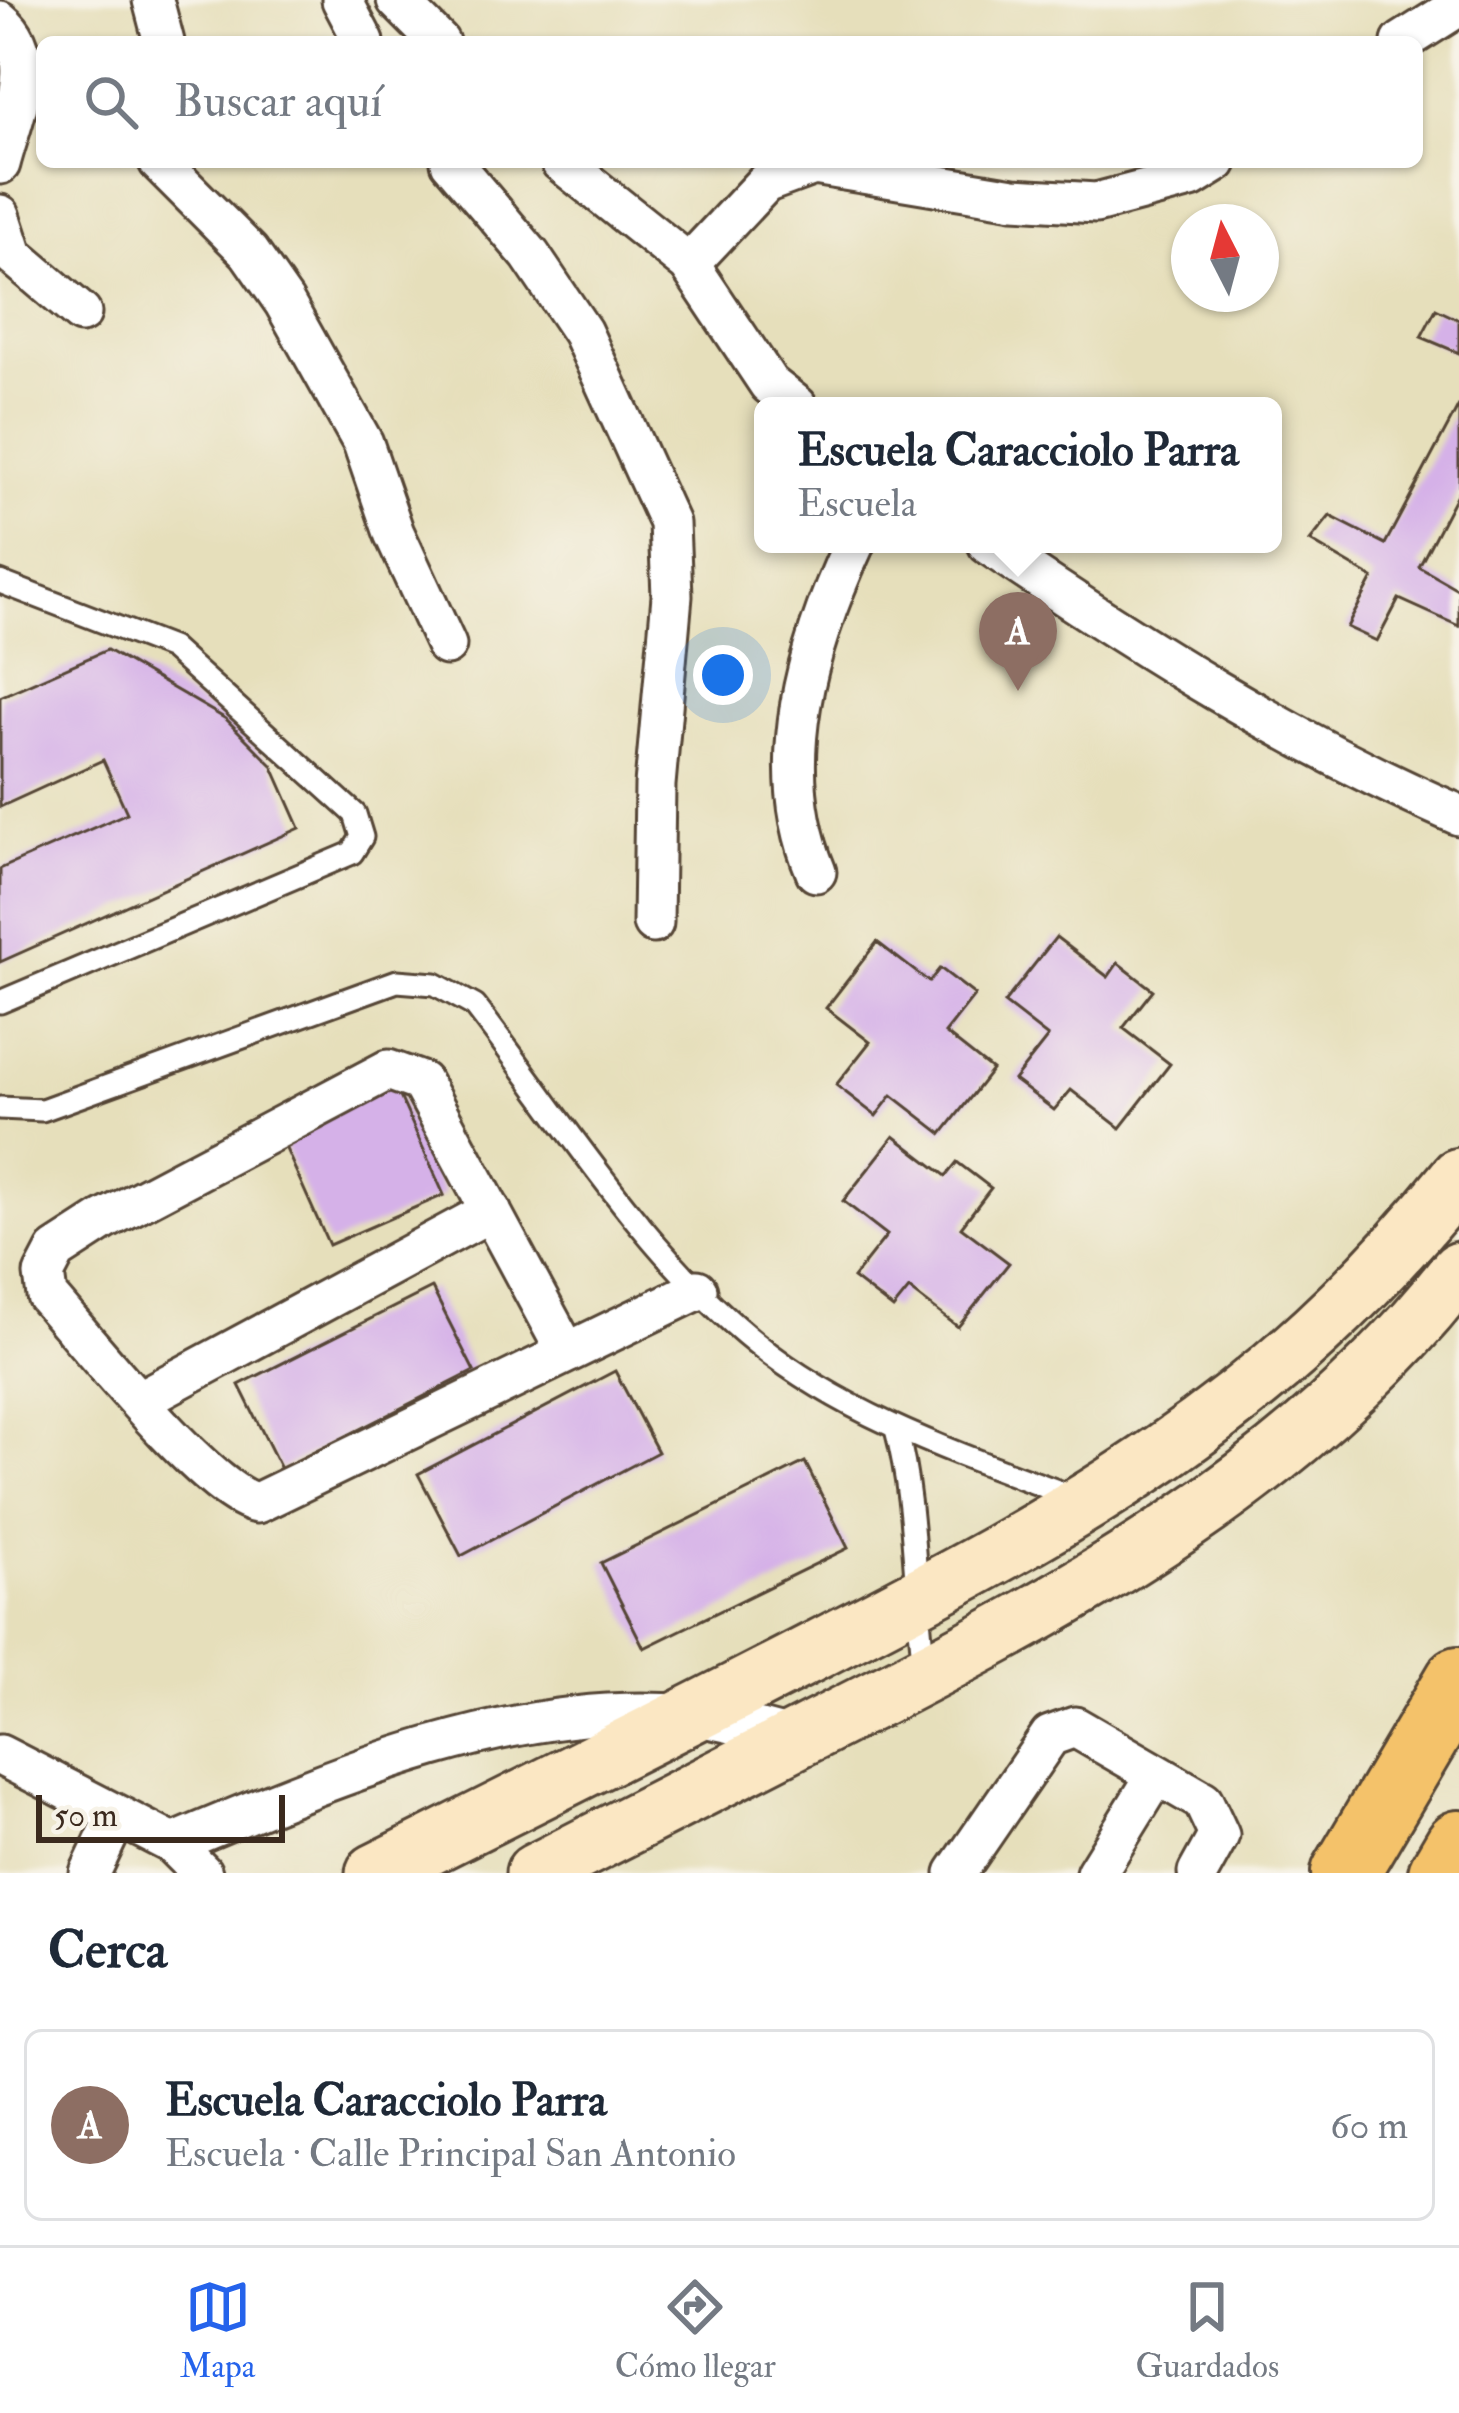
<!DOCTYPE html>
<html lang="es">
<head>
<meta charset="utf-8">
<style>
	:root { --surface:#fff; --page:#f2f2f3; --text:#1f2937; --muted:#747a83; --line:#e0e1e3; --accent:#2563eb }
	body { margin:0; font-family:"IM FELL Double Pica",serif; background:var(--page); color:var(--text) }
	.compass { position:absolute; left:1171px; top:204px; width:108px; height:108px; border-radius:50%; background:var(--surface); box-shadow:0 3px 9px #0004; rotate:354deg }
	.scale { position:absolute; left:36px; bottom:30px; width:249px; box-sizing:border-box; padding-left:12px; border:6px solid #3b2a1e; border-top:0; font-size:33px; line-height:42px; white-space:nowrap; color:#3b2a1e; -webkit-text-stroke:9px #f7f3e8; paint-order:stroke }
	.you { position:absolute; left:723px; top:675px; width:42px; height:42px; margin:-30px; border:9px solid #fff; border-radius:50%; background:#1a73e8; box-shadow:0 0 0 18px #1a73e833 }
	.badge { display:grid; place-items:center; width:78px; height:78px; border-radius:50%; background:var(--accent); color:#fff; font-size:39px; font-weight:700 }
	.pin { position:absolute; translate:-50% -99px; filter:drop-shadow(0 3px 6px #0008) }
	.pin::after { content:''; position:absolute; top:63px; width:42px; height:36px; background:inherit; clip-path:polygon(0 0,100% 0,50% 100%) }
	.popup { position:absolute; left:754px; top:397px; width:528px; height:156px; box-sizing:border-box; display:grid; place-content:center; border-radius:18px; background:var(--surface); filter:drop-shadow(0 3px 9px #0005); font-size:39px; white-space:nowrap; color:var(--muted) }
	.popup b { font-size:45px; color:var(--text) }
	.popup::after { content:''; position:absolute; left:50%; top:100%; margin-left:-24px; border:24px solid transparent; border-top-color:var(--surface) }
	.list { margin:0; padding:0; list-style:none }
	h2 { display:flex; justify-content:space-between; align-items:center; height:156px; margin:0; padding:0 48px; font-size:51px }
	h2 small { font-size:39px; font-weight:400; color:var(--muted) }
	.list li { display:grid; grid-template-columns:78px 1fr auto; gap:36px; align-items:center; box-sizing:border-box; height:192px; margin:0 24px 24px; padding:0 24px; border:3px solid var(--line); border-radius:18px }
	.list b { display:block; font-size:45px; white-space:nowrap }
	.list p { margin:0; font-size:39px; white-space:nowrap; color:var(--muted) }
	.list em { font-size:39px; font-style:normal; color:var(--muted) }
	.icon { flex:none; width:66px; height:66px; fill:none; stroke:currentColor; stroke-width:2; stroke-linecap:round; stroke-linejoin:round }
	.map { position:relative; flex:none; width:1459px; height:1873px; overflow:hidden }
	.search { position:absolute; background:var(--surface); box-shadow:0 3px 9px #0004; left:36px; right:36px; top:36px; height:132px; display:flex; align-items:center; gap:30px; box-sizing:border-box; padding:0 42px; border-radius:18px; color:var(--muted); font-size:45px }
	.sheet { height:372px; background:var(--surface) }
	nav { display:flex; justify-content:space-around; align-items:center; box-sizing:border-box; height:168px; border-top:3px solid var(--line); background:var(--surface); font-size:33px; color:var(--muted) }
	nav a { display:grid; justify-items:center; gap:6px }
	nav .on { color:var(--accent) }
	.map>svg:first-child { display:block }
</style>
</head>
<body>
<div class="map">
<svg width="1459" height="1873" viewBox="0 0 1459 1873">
	<rect width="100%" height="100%" fill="#f7f3e8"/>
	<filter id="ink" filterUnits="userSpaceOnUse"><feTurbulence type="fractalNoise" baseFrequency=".00833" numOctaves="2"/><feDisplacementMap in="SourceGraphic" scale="24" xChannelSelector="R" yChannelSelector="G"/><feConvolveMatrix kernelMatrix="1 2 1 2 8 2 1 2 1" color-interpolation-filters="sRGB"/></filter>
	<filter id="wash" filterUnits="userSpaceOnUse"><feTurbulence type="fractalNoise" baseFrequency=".004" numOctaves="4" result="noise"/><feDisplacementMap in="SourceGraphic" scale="48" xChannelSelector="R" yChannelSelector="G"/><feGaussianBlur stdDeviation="2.7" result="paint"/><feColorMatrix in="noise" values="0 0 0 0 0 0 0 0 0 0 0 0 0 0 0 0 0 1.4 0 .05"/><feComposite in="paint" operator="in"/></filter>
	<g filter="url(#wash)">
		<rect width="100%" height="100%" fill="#e6dfbb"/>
		<g id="blocks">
			<!-- building -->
			<g fill="#d5b1e8">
				<path d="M1436 309 1459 320V353L1421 337Z"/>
				<path d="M1459 405V490L1419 567 1459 590V626L1399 599 1377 641 1347 627 1373 578 1310 541 1330 516 1385 544Z"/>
				<path d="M107 650 226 719 272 765 300 828 0 962V869L127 813 103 760 0 807V697Z"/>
				<path d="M1056 937 1108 977 1118 963 1153 990 1123 1028 1170 1064 1120 1128 1071 1090 1054 1110 1014 1080 1048 1037 1004 1003Z"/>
				<path d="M877 942 929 982 940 968 975 995 945 1033 992 1070 942 1134 892 1095 876 1116 836 1085 870 1042 826 1008Z"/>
				<path d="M393 1081 444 1195 329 1245 278 1131Z"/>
				<path d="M894 1136 946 1176 957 1162 991 1188 961 1227 1009 1263 958 1327 909 1289 893 1309 853 1278 887 1235 843 1201Z"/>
				<path d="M432 1288 474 1371 281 1469 239 1385Z"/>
				<path d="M615 1371 658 1452 461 1556 418 1474Z"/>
				<path d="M805 1462 848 1548 644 1648 601 1563Z"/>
			</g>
		</g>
	</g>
	<g filter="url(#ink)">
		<use href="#blocks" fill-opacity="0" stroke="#554536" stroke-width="3"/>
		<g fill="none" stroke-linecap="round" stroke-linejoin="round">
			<defs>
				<g id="lane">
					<path d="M0 582 171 648 355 814 362 837 352 853 0 1002"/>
					<path d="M0 1108 42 1110 397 981 435 984 475 1006C561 1117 646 1255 756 1343 850 1419 965 1456 1076 1498"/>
					<path d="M896 1429C917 1508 913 1590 925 1672"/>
				</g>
				<g id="street">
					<path d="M153 0 164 42"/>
					<path d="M342 0 364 42"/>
					<path d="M397 0 439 42"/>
					<path d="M0 21C43 56 11 120 0 164"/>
					<path d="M1402 42 1459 6"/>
					<path d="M159 162 249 252 284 302 363 443 394 533 446 645"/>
					<path d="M451 162 530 255 582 332 669 523 672 596 655 785 653 923"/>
					<path d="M561 162 689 264 769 384 797 406"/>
					<path d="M0 215 13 255 81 313"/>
					<path d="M689 264 765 183 814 165 1014 198 1096 203 1191 178 1217 162"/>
					<path d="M988 544C1138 646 1292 743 1459 815"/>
					<path d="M816 872C771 765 807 645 854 544"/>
					<path d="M567 1353 421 1082 388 1070 104 1220 56 1251 44 1274 47 1296C85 1339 210 1496 257 1503L697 1290"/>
					<path d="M140 1400 491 1211"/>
					<path d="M0 1755 173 1844 202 1873"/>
					<path d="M173 1844C331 1778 513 1699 687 1715 723 1718 760 1731 795 1739"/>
					<path d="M90 1873 117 1816"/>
					<path d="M956 1873 1050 1736 1075 1727 1203 1801 1219 1835 1198 1873"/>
					<path d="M1096 1873 1156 1776"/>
				</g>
				<g id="secondary">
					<path d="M375 1873C521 1800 668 1727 813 1652 1075 1517 1270 1412 1459 1177"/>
					<path d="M535 1873C640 1819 746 1765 852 1711 1078 1596 1301 1475 1459 1271"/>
				</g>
				<g id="highway">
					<path d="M1345 1873 1459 1680"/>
					<path d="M1442 1873 1459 1844"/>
				</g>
			</defs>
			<!-- lane casing -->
			<use href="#lane" stroke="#554536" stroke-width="27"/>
			<!-- street casing -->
			<use href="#street" stroke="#554536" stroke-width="45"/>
			<!-- secondary casing -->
			<use href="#secondary" stroke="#554536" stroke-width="63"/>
			<!-- highway casing -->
			<use href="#highway" stroke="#554536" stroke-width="72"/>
			<!-- lane -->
			<use href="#lane" stroke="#fff" stroke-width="21"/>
			<!-- street -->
			<use href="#street" stroke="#fff" stroke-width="39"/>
			<!-- secondary -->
			<use href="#secondary" stroke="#fbe7c3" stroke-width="57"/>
			<!-- highway -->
			<use href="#highway" stroke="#f4c26a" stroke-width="66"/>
		</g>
	</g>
</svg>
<svg class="compass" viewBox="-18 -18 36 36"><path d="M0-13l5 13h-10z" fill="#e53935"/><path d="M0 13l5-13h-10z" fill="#747a83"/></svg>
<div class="scale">50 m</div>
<div class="you"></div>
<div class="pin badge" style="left:1018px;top:691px;background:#8d6e63">A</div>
<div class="popup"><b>Escuela Caracciolo Parra</b>Escuela</div>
<div class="search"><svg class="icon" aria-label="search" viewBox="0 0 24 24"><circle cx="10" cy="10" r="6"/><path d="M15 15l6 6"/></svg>Buscar aquí</div>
</div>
<section class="sheet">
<h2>Cerca<small></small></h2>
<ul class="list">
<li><span class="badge" style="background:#8d6e63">A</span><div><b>Escuela Caracciolo Parra</b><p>Escuela · Calle Principal San Antonio</p></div><em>60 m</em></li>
</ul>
</section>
<nav>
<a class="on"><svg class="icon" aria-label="map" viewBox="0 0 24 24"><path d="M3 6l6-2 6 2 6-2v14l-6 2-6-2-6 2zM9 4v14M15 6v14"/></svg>Mapa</a>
<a><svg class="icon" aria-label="directions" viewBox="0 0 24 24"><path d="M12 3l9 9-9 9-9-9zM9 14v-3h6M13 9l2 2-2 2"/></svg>Cómo llegar</a>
<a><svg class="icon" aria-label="saved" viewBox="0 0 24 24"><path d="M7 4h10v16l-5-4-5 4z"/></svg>Guardados</a>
</nav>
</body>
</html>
